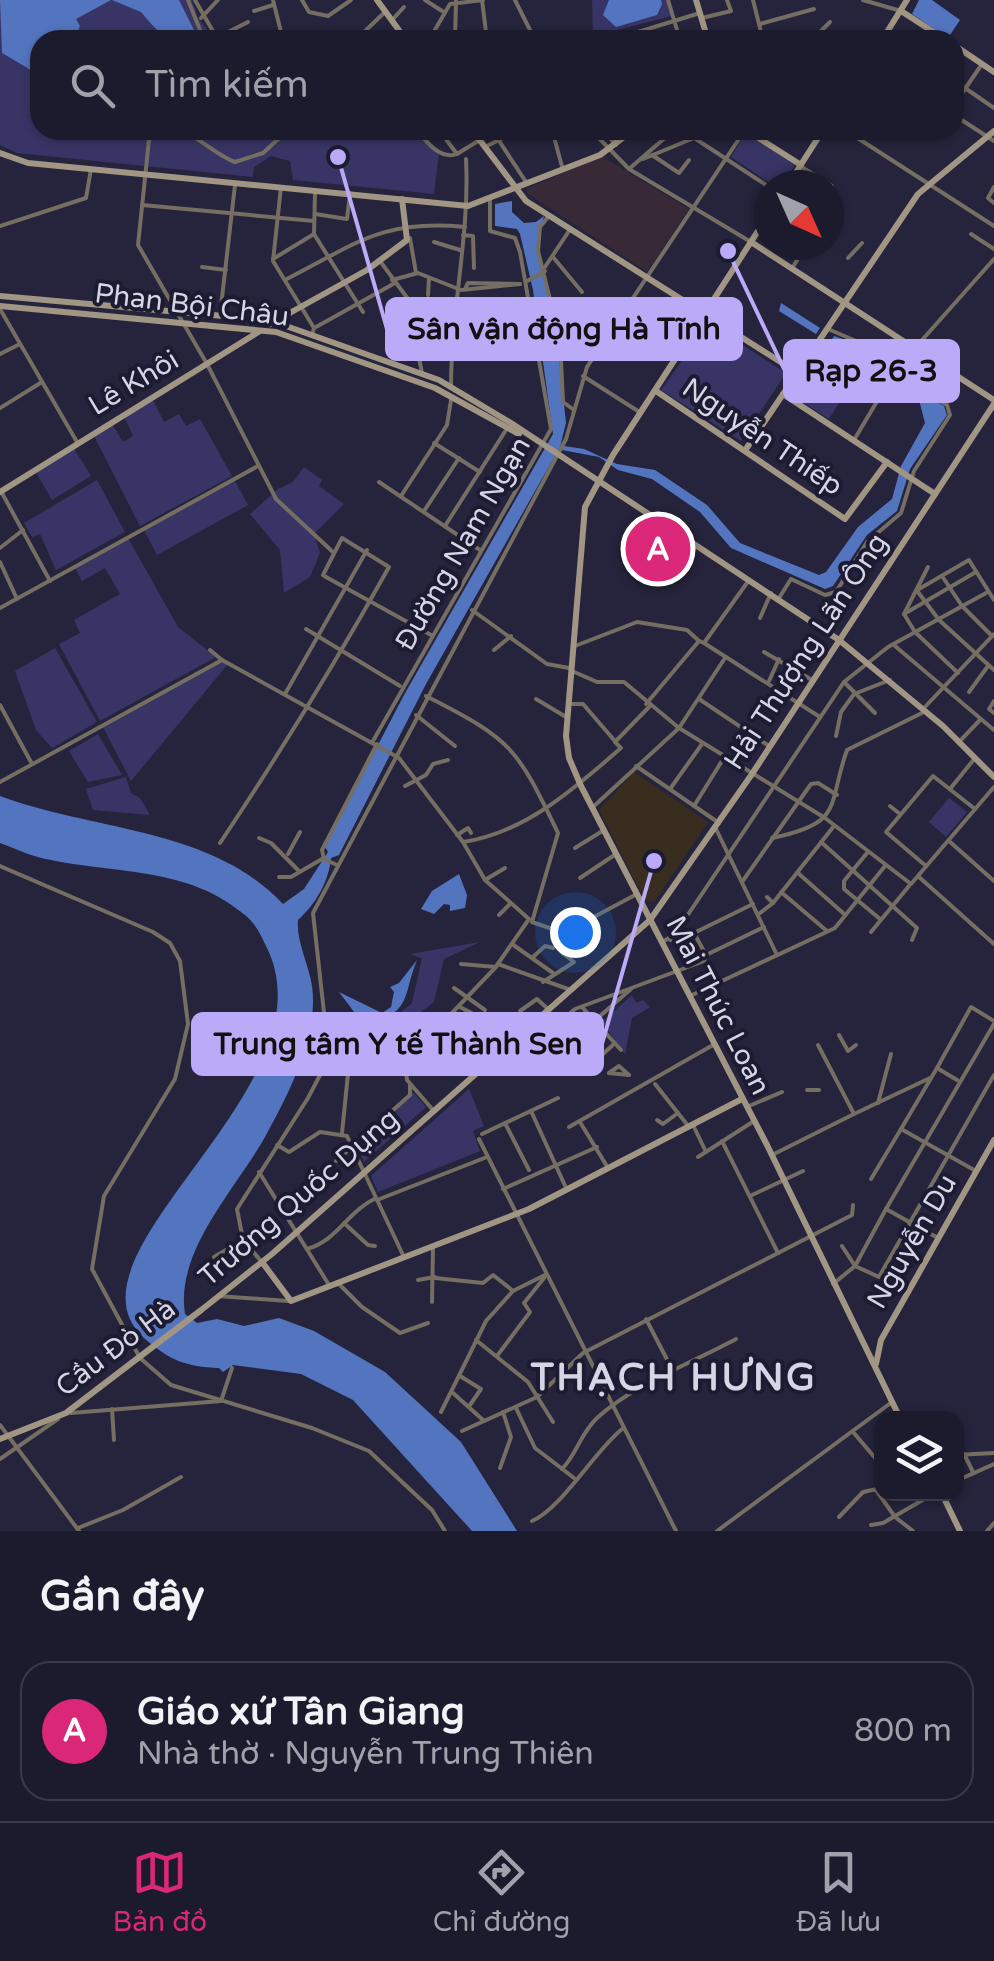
<!DOCTYPE html>
<html lang="vi">
<head>
<meta charset="utf-8">
<style>
	:root { --surface:#1c1b2d; --page:#292839; --text:#f1f3f6; --muted:#a0a1aa; --line:#3a3949; --accent:#db2777 }
	body { margin:0; font-family:"Varela Round",sans-serif; background:var(--page); color:var(--text) }
	.controls { position:absolute; right:30px; bottom:30px; display:grid; overflow:hidden; border-radius:20px; box-shadow:0 2px 8px #0004 }
	.controls button { width:90px; height:90px; display:grid; place-items:center; padding:0; border:0; border-bottom:2px solid var(--line); background:var(--surface); color:var(--text); font:50px sans-serif }
	.compass { position:absolute; left:754px; top:170px; width:90px; height:90px; border-radius:50%; background:var(--surface); box-shadow:0 2px 8px #0004; rotate:135deg }
	.you { position:absolute; left:575px; top:932px; width:35px; height:35px; margin:-25px; border:8px solid #fff; border-radius:50%; background:#1a73e8; box-shadow:0 0 0 15px #1a73e833 }
	.badge { display:grid; place-items:center; width:65px; height:65px; border-radius:50%; background:var(--accent); color:#fff; font-size:32px; font-weight:700 }
	.pin { position:absolute; translate:-50% -50%; border:5px solid #fff; box-shadow:0 2px 10px #0006 }
	.list { margin:0; padding:0; list-style:none }
	h2 { display:flex; justify-content:space-between; align-items:center; height:130px; margin:0; padding:0 40px; font-size:42px }
	h2 small { font-size:32px; font-weight:400; color:var(--muted) }
	.list li { display:grid; grid-template-columns:65px 1fr auto; gap:30px; align-items:center; box-sizing:border-box; height:140px; margin:0 20px 20px; padding:0 20px; border:2px solid var(--line); border-radius:30px }
	.list b { display:block; font-size:38px; white-space:nowrap }
	.list p { margin:0; font-size:32px; white-space:nowrap; color:var(--muted) }
	.list em { font-size:32px; font-style:normal; color:var(--muted) }
	.icon { flex:none; width:55px; height:55px; fill:none; stroke:currentColor; stroke-width:2; stroke-linecap:round; stroke-linejoin:round }
	.map { position:relative; flex:none; width:994px; height:1531px; overflow:hidden }
	.search { position:absolute; background:var(--surface); box-shadow:0 2px 8px #0004; left:30px; right:30px; top:30px; height:110px; display:flex; align-items:center; gap:25px; box-sizing:border-box; padding:0 35px; border-radius:30px; color:var(--muted); font-size:38px }
	.sheet { height:290px; background:var(--surface) }
	nav { display:flex; justify-content:space-around; align-items:center; box-sizing:border-box; height:140px; border-top:2px solid var(--line); background:var(--surface); font-size:28px; color:var(--muted) }
	nav a { display:grid; justify-items:center; gap:5px }
	nav .on { color:var(--accent) }
	.map>svg:first-child { display:block }
</style>
</head>
<body>
<div class="map">
<svg width="994" height="1531" viewBox="0 0 994 1531">
	<rect width="100%" height="100%" fill="#25243c"/>
	<!-- commercial -->
	<path fill="#382936" d="M601 156 689 209 647 272 527 193 526 189Z"/>
	<!-- medical -->
	<path fill="#382d1e" d="M634 772 708 822 654 902 645 900 599 810Z"/>
	<!-- green -->
	<g fill="#383566">
		<path d="M0 0H192L198 18 215 39 224 35 227 40H40V130H415L439 153 434 194 293 180 290 161 271 156 254 167 253 177 17 153 0 145Z"/>
		<path d="M592 0H667L672 16 593 36Z"/>
		<path d="M746 134 795 165 782 185H773L731 157Z"/>
		<path d="M709 323 786 373 741 441 661 390Z"/>
		<path d="M814 354 854 379 829 419 789 394Z"/>
		<path d="M153 400 164 422 179 414 186 426 200 419 232 476 140 526 93 434 112 424 123 442 133 436 124 416Z"/>
		<path d="M73 447 91 476 52 500 34 469Z"/>
		<path d="M304 467 322 480 319 486 344 504 314 534 320 553 310 577 284 593 280 550 250 514 278 489 293 482Z"/>
		<path d="M97 480 125 532 56 570 40 534 32 537 24 523Z"/>
		<path d="M235 481 248 505 157 555 144 530Z"/>
		<path d="M128 538 178 627 216 657 100 721 59 644 80 633 74 620 120 594 105 568 82 581 75 568Z"/>
		<path d="M55 648 97 722 52 748 36 730 15 671Z"/>
		<path d="M222 661 228 664 131 781 103 727Z"/>
		<path d="M98 734 122 775 88 782 69 751Z"/>
		<path d="M126 777 131 793 140 798 150 815 93 810 86 789Z"/>
		<path d="M949 798 967 812 946 837 929 822Z"/>
		<path d="M480 942 444 959 434 1002 389 1037 378 1031 412 1003 422 958 410 954Z"/>
		<path d="M632 995 636 1003 643 1000 650 1007 632 1018 625 1054 602 1022Z"/>
		<path d="M469 1089 484 1126 473 1131 480 1151 378 1192 371 1176Z"/>
		<path d="M413 1092 426 1107 364 1162 355 1143Z"/>
	</g>
	<!-- water -->
	<g fill="#5375c0">
		<path d="M0 0H111L76 19 80 26 74 40H40L36 73 2 53Z"/>
		<path d="M112 0H179L199 40C165 40 161 36 141 12Z"/>
		<path d="M609 0H661L662 4 657 15 616 27 603 15Z"/>
		<path d="M919 0H932L960 20 948 38 912 14Z"/>
		<path d="M512 201V212L524 223 536 222 544 216 537 246 557 342 566 423 560 447 426 684 339 855 331 858C329 880 317 903 298 920 296 941 309 965 312 986 319 1036 288 1095 265 1137 235 1190 175 1251 185 1314L197 1323 217 1319 244 1326 279 1318 314 1331 385 1372 461 1442 517 1531H472L353 1400 301 1374 233 1365 223 1372 219 1368C186 1367 169 1360 144 1338 52 1254 338 1086 266 946 260 934 256 924 245 915 188 867 119 874 51 860 33 857 16 849 0 843V796C93 831 211 827 283 904L304 889 328 852 325 847 404 695 553 434 533 290 520 234 517 229 495 226V204Z"/>
		<path d="M781 303 820 328 816 334 779 311Z"/>
		<path d="M834 336 861 345 903 383 944 406 947 415 910 469 897 511 867 535 833 586 825 589 731 548 700 512 652 479 618 470 599 457 562 450 564 446 584 449 617 464 655 470 707 505 740 543 819 575 826 572 858 527 892 499 901 466 925 423 919 400 886 381 860 353 831 341Z"/>
		<path d="M459 874 467 895 465 908 450 911V905L444 904 434 914 421 909 432 891Z"/>
		<path d="M417 960C402 997 413 1013 364 1025L339 992 382 1013 391 1007 394 992 390 987 399 983Z"/>
	</g>
	<g fill="none" stroke-linecap="round" stroke-linejoin="round">
		<!-- street -->
		<g stroke="#756e62" stroke-width="4">
			<path d="M188 0 204 40"/>
			<path d="M195 0 214 33 229 40"/>
			<path d="M273 0 283 40"/>
			<path d="M302 0 309 12 328 16 351 0"/>
			<path d="M425 0 442 11"/>
			<path d="M482 0 487 40"/>
			<path d="M515 0 535 40"/>
			<path d="M668 0 680 40"/>
			<path d="M753 0 763 40"/>
			<path d="M863 0 901 11"/>
			<path d="M254 11 273 5"/>
			<path d="M201 18 218 0"/>
			<path d="M394 18 404 7"/>
			<path d="M702 18 731 11 727 0"/>
			<path d="M760 24 814 9"/>
			<path d="M224 34 248 22"/>
			<path d="M249 40H256"/>
			<path d="M347 40 363 33 385 12"/>
			<path d="M429 40 450 4 483 0"/>
			<path d="M455 40 456 0"/>
			<path d="M612 40 700 13"/>
			<path d="M812 40 830 22"/>
			<path d="M965 88 994 108"/>
			<path d="M954 105 982 64"/>
			<path d="M954 115 994 141"/>
			<path d="M150 130 138 245 207 364 276 499 334 553"/>
			<path d="M173 130C196 132 213 154 235 162L263 153 288 130"/>
			<path d="M417 130C427 143 441 160 457 154"/>
			<path d="M439 130 457 154 478 141"/>
			<path d="M492 130 526 182"/>
			<path d="M552 130 563 170"/>
			<path d="M591 130 629 169 751 242"/>
			<path d="M603 130 616 145"/>
			<path d="M682 130 769 187"/>
			<path d="M845 130 994 226"/>
			<path d="M487 146 519 130"/>
			<path d="M652 155 679 173 689 160"/>
			<path d="M643 159 694 138"/>
			<path d="M800 166 832 186"/>
			<path d="M629 169 674 130"/>
			<path d="M281 187 273 261 314 328 312 335"/>
			<path d="M994 187 988 198 994 203"/>
			<path d="M315 193 314 234 363 312"/>
			<path d="M142 205 314 221"/>
			<path d="M315 214 347 219 350 193"/>
			<path d="M548 217 540 227 538 251 560 340 563 402 574 410"/>
			<path d="M0 226 86 198 91 169"/>
			<path d="M971 234 994 249"/>
			<path d="M463 235 473 236 474 268"/>
			<path d="M410 238 416 273"/>
			<path d="M434 242 460 250"/>
			<path d="M553 257 582 292"/>
			<path d="M848 258 862 243"/>
			<path d="M273 259 314 234"/>
			<path d="M380 261 439 341 441 352 450 353"/>
			<path d="M202 267 226 270"/>
			<path d="M545 267 569 231"/>
			<path d="M793 267 806 245"/>
			<path d="M285 280C356 244 381 219 465 227"/>
			<path d="M392 280 418 273 461 290 520 284"/>
			<path d="M527 281 545 271"/>
			<path d="M466 287 468 283 520 284"/>
			<path d="M428 295 429 278"/>
			<path d="M0 309 77 442"/>
			<path d="M220 315 235 185"/>
			<path d="M316 327 395 283"/>
			<path d="M471 329 534 327"/>
			<path d="M606 339 630 355"/>
			<path d="M915 348 994 259"/>
			<path d="M453 349 538 346"/>
			<path d="M0 354 18 345"/>
			<path d="M422 373 418 353 439 341"/>
			<path d="M583 376 641 413"/>
			<path d="M451 385C451 309 470 234 466 159"/>
			<path d="M931 394 944 367"/>
			<path d="M0 408 42 382"/>
			<path d="M854 440 879 398 855 380"/>
			<path d="M434 443 480 472"/>
			<path d="M379 482 480 550"/>
			<path d="M2 493 50 581"/>
			<path d="M401 496 447 425 451 400"/>
			<path d="M424 511 459 458"/>
			<path d="M445 526 506 430"/>
			<path d="M0 548 23 530"/>
			<path d="M0 562 17 599"/>
			<path d="M928 567 904 614 915 632 958 673"/>
			<path d="M942 576 962 606 992 636"/>
			<path d="M919 589 969 560 994 600"/>
			<path d="M918 592 939 620 994 670"/>
			<path d="M779 598 791 579 825 595 836 592 867 542 901 513 914 471 950 415 947 405 904 380 863 344 828 329"/>
			<path d="M0 608 258 466"/>
			<path d="M472 610 547 664 569 668"/>
			<path d="M904 614 976 572"/>
			<path d="M760 618 771 593"/>
			<path d="M306 629 400 686"/>
			<path d="M704 643 820 717"/>
			<path d="M575 646 637 622 687 630 699 641"/>
			<path d="M895 646 994 730"/>
			<path d="M210 650 222 660"/>
			<path d="M494 650 511 636"/>
			<path d="M764 652 812 680"/>
			<path d="M572 671 597 682H624L679 728 825 818 911 884 994 787"/>
			<path d="M769 681 779 659"/>
			<path d="M844 682 875 713"/>
			<path d="M969 692 988 666"/>
			<path d="M285 694 367 550"/>
			<path d="M426 696C512 740 516 746 558 833L532 922 564 933 635 895"/>
			<path d="M536 699 566 717"/>
			<path d="M699 699 769 746"/>
			<path d="M994 701 989 709 994 713"/>
			<path d="M571 704H583L614 740"/>
			<path d="M646 704 699 641 704 643 749 580"/>
			<path d="M0 705 32 764"/>
			<path d="M923 709 994 634"/>
			<path d="M416 715 455 746"/>
			<path d="M836 736 841 712 854 694 890 680"/>
			<path d="M373 741 551 429 520 252 515 238 490 231V201"/>
			<path d="M959 742 980 720"/>
			<path d="M636 766 719 823"/>
			<path d="M0 782 222 660 399 758 463 842 485 880 529 919 495 968 405 1062 407 1080 433 1110"/>
			<path d="M405 786 426 775 433 764 448 760"/>
			<path d="M670 789 702 744"/>
			<path d="M950 789 975 758"/>
			<path d="M694 806 725 756"/>
			<path d="M890 806 900 814"/>
			<path d="M593 807 679 728 725 658"/>
			<path d="M716 829 777 955"/>
			<path d="M457 835 468 828 471 833"/>
			<path d="M259 838 271 843 298 870"/>
			<path d="M772 838C845 823 827 806 847 750L926 711"/>
			<path d="M949 841 994 881"/>
			<path d="M463 842C525 833 575 788 621 748L615 742 649 707"/>
			<path d="M821 842 917 928 912 940"/>
			<path d="M220 843C280 753 336 662 389 567L342 538 323 575 326 577 431 635"/>
			<path d="M575 848 604 830"/>
			<path d="M867 853 844 881V889L880 919"/>
			<path d="M288 854 300 832"/>
			<path d="M337 865 324 859 322 850 377 744"/>
			<path d="M0 866 153 932 170 943 180 961 188 1024 175 1079 104 1196 92 1269 140 1358 171 1385 312 1428 369 1451 432 1510 445 1531"/>
			<path d="M926 866 886 832 933 776 975 809"/>
			<path d="M798 873 843 913"/>
			<path d="M279 877H291L322 859"/>
			<path d="M919 877 994 944"/>
			<path d="M580 878 616 854"/>
			<path d="M485 880 505 868"/>
			<path d="M742 882 811 784 818 783 837 795"/>
			<path d="M781 892 827 931"/>
			<path d="M773 903 834 826"/>
			<path d="M753 904 694 933 706 955 764 927"/>
			<path d="M760 913 773 903 767 897"/>
			<path d="M499 915 510 904"/>
			<path d="M871 932 909 886"/>
			<path d="M670 940 694 933"/>
			<path d="M664 941 675 934 844 682 888 647 986 593"/>
			<path d="M512 944 553 973"/>
			<path d="M533 957 545 946 553 948"/>
			<path d="M461 964 496 967"/>
			<path d="M498 964 568 989"/>
			<path d="M543 982 574 962 561 952"/>
			<path d="M454 988 485 1010"/>
			<path d="M690 996 835 928 885 866"/>
			<path d="M460 1007 477 1016 481 1030 499 1027V1014"/>
			<path d="M582 1007 621 1050"/>
			<path d="M520 1011 537 999 548 1009"/>
			<path d="M543 1027 555 1026 575 1009 704 961 706 955"/>
			<path d="M496 1029 504 1047"/>
			<path d="M327 1034H352L342 1133"/>
			<path d="M839 1035 848 1051 856 1045"/>
			<path d="M546 1043 554 1064"/>
			<path d="M569 1043 631 989"/>
			<path d="M512 1044 522 1053 536 1048"/>
			<path d="M818 1045 854 1114 930 1078"/>
			<path d="M537 1052 538 1047 558 1037"/>
			<path d="M591 1065 615 1043"/>
			<path d="M937 1068 901 1129 976 1171"/>
			<path d="M609 1073 619 1066 629 1075"/>
			<path d="M609 1073 629 1075"/>
			<path d="M957 1080 937 1068 971 1007 994 1021"/>
			<path d="M655 1084 689 1127"/>
			<path d="M807 1090H819"/>
			<path d="M878 1103 891 1054"/>
			<path d="M749 1106 782 1092"/>
			<path d="M531 1111 567 1190"/>
			<path d="M657 1120 663 1124 678 1113"/>
			<path d="M580 1122 608 1168"/>
			<path d="M505 1123 529 1170"/>
			<path d="M693 1125 706 1152"/>
			<path d="M569 1127 713 1045"/>
			<path d="M482 1134 558 1098"/>
			<path d="M479 1139 676 1531"/>
			<path d="M722 1141 778 1253"/>
			<path d="M277 1145 289 1152 320 1132 347 1136 403 1255"/>
			<path d="M774 1154 854 1114"/>
			<path d="M698 1157 754 1121"/>
			<path d="M336 1161 410 1095V1084"/>
			<path d="M259 1172 329 1285"/>
			<path d="M871 1179 901 1129"/>
			<path d="M503 1189 597 1147"/>
			<path d="M750 1196 803 1171"/>
			<path d="M377 1200 487 1157"/>
			<path d="M886 1209 855 1266 879 1277 994 1075"/>
			<path d="M344 1223 368 1245 375 1246"/>
			<path d="M938 1238 886 1209 994 1024"/>
			<path d="M307 1249C338 1240 347 1212 376 1198"/>
			<path d="M214 1257 243 1240"/>
			<path d="M261 1261 243 1240 237 1209 308 1098 329 1058 313 913 566 439 587 367 745 130"/>
			<path d="M435 1278 483 1283 493 1275 512 1290"/>
			<path d="M418 1280 435 1277"/>
			<path d="M337 1282 362 1307 400 1333 428 1323"/>
			<path d="M833 1284 855 1266 842 1246"/>
			<path d="M218 1296 288 1301"/>
			<path d="M432 1302 433 1247"/>
			<path d="M646 1319 674 1373"/>
			<path d="M476 1340 528 1382 553 1422"/>
			<path d="M497 1356 530 1312 524 1303 544 1278"/>
			<path d="M460 1376 481 1389 470 1405"/>
			<path d="M453 1393 483 1420"/>
			<path d="M516 1408 535 1448 574 1478"/>
			<path d="M112 1409 114 1440"/>
			<path d="M441 1412 486 1321 513 1291 545 1275"/>
			<path d="M71 1413 221 1401 232 1368"/>
			<path d="M0 1425 79 1531"/>
			<path d="M462 1431 537 1397 583 1353 852 1215 853 1205"/>
			<path d="M853 1432 882 1466"/>
			<path d="M964 1454 973 1472"/>
			<path d="M956 1455 994 1453"/>
			<path d="M0 1459 58 1419"/>
			<path d="M500 1468 511 1437 503 1412"/>
			<path d="M562 1469C577 1454 580 1434 597 1418 634 1384 692 1363 736 1339"/>
			<path d="M956 1481 994 1464"/>
			<path d="M876 1490 895 1517 913 1531"/>
			<path d="M839 1517 863 1492 882 1488"/>
			<path d="M532 1521C561 1509 593 1453 622 1429"/>
			<path d="M871 1525 883 1523 933 1494"/>
			<path d="M78 1528 123 1510 181 1477"/>
			<path d="M717 1531 892 1402"/>
			<path d="M987 1531 994 1523"/>
		</g>
		<!-- secondary -->
		<g stroke="#a19583" stroke-width="6">
			<path d="M377 0 406 40"/>
			<path d="M696 0 708 40"/>
			<path d="M901 11 946 40"/>
			<path d="M882 40 907 0"/>
			<path d="M954 45 994 72"/>
			<path d="M472 130 526 201 798 373"/>
			<path d="M746 130 801 165"/>
			<path d="M0 153 28 163 468 206 600 155 633 130"/>
			<path d="M788 185 823 130"/>
			<path d="M769 214 613 455 585 507 566 736 569 758 581 786 767 1145 900 1418"/>
			<path d="M751 242 994 400"/>
			<path d="M0 296 246 318 286 326 439 380 511 423 839 640 943 726 994 777"/>
			<path d="M0 306 276 332 435 388 519 434"/>
			<path d="M270 324 367 270 407 240 402 199"/>
			<path d="M656 391 845 519 887 462"/>
			<path d="M783 394 935 494"/>
			<path d="M746 449 918 194 994 131"/>
			<path d="M0 492 260 331"/>
			<path d="M262 1262 291 1301 529 1209 740 1100"/>
			<path d="M200 1311 272 1254 650 920 752 774 994 404"/>
			<path d="M876 1364 881 1340 994 1140"/>
			<path d="M0 1439 66 1413 138 1358"/>
			<path d="M942 1494 960 1531"/>
		</g>
		<!-- secondary-bridge -->
		<path stroke="#a19583" stroke-width="6" d="M138 1358 200 1311"/>
	</g>
	<g text-anchor="middle" stroke-width="8" stroke-linejoin="round" paint-order="stroke">
		<!-- street labels -->
		<g font-size="28" fill="#d5d5e5" stroke="#1c1b32">
			<text transform="translate(192 304) rotate(7)" y="10">Phan Bội Châu</text>
			<text transform="translate(133 382) rotate(-31)" y="10">Lê Khôi</text>
			<text transform="translate(763 436) rotate(34)" y="10">Nguyễn Thiếp</text>
			<text transform="translate(462 543) rotate(-60)" y="10">Đường Nam Ngạn</text>
			<text transform="translate(805 651) rotate(-57)" y="10">Hải Thượng Lãn Ông</text>
			<text transform="translate(719 1005) rotate(63)" y="10">Mai Thúc Loan</text>
			<text transform="translate(298 1197) rotate(-41)" y="10">Trương Quốc Dụng</text>
			<text transform="translate(911 1241) rotate(-60)" y="10">Nguyễn Du</text>
			<text transform="translate(115 1347) rotate(-37)" y="10">Cầu Đò Hà</text>
		</g>
		<!-- district labels -->
		<g font-size="38" font-weight="bold" letter-spacing="2.5" fill="#d5d5e5" stroke="#1c1b32">
			<text x="674" y="1390">THẠCH HƯNG</text>
		</g>
	</g>
	<!-- callouts -->
	<path fill="none" stroke="#baaaf7" stroke-width="4" d="M338 157L387 329M728 251L785 371M654 861L602 1044"/>
	<g fill="#baaaf7" stroke="#1c1b32" stroke-width="4">
		<circle cx="338" cy="157" r="10"/>
		<circle cx="728" cy="251" r="10"/>
		<circle cx="654" cy="861" r="10"/>
	</g>
	<g fill="#baaaf7" stroke="#baaaf7" stroke-width="4">
		<rect x="387" y="299" width="354" height="60" rx="10"/>
		<rect x="785" y="341" width="173" height="60" rx="10"/>
		<rect x="193" y="1014" width="409" height="60" rx="10"/>
	</g>
	<g font-size="30" text-anchor="middle" font-weight="bold" fill="#111">
		<text x="564" y="339">Sân vận động Hà Tĩnh</text>
		<text x="871" y="381">Rạp 26-3</text>
		<text x="398" y="1054">Trung tâm Y tế Thành Sen</text>
	</g>
</svg>
<div class="controls">
<button><svg class="icon" aria-label="layers" viewBox="0 0 24 24"><path d="M12 4l9 5-9 5-9-5zM3 14l9 5 9-5"/></svg></button>
</div>
<svg class="compass" viewBox="-18 -18 36 36"><path d="M0-13l5 13h-10z" fill="#e53935"/><path d="M0 13l5-13h-10z" fill="#a0a1aa"/></svg>
<div class="you"></div>
<div class="pin badge" style="left:658px;top:549px">A</div>
<div class="search"><svg class="icon" aria-label="search" viewBox="0 0 24 24"><circle cx="10" cy="10" r="6"/><path d="M15 15l6 6"/></svg>Tìm kiếm</div>
</div>
<section class="sheet">
<h2>Gần đây<small></small></h2>
<ul class="list">
<li><span class="badge">A</span><div><b>Giáo xứ Tân Giang</b><p>Nhà thờ · Nguyễn Trung Thiên</p></div><em>800 m</em></li>
</ul>
</section>
<nav>
<a class="on"><svg class="icon" aria-label="map" viewBox="0 0 24 24"><path d="M3 6l6-2 6 2 6-2v14l-6 2-6-2-6 2zM9 4v14M15 6v14"/></svg>Bản đồ</a>
<a><svg class="icon" aria-label="directions" viewBox="0 0 24 24"><path d="M12 3l9 9-9 9-9-9zM9 14v-3h6M13 9l2 2-2 2"/></svg>Chỉ đường</a>
<a><svg class="icon" aria-label="saved" viewBox="0 0 24 24"><path d="M7 4h10v16l-5-4-5 4z"/></svg>Đã lưu</a>
</nav>
</body>
</html>
